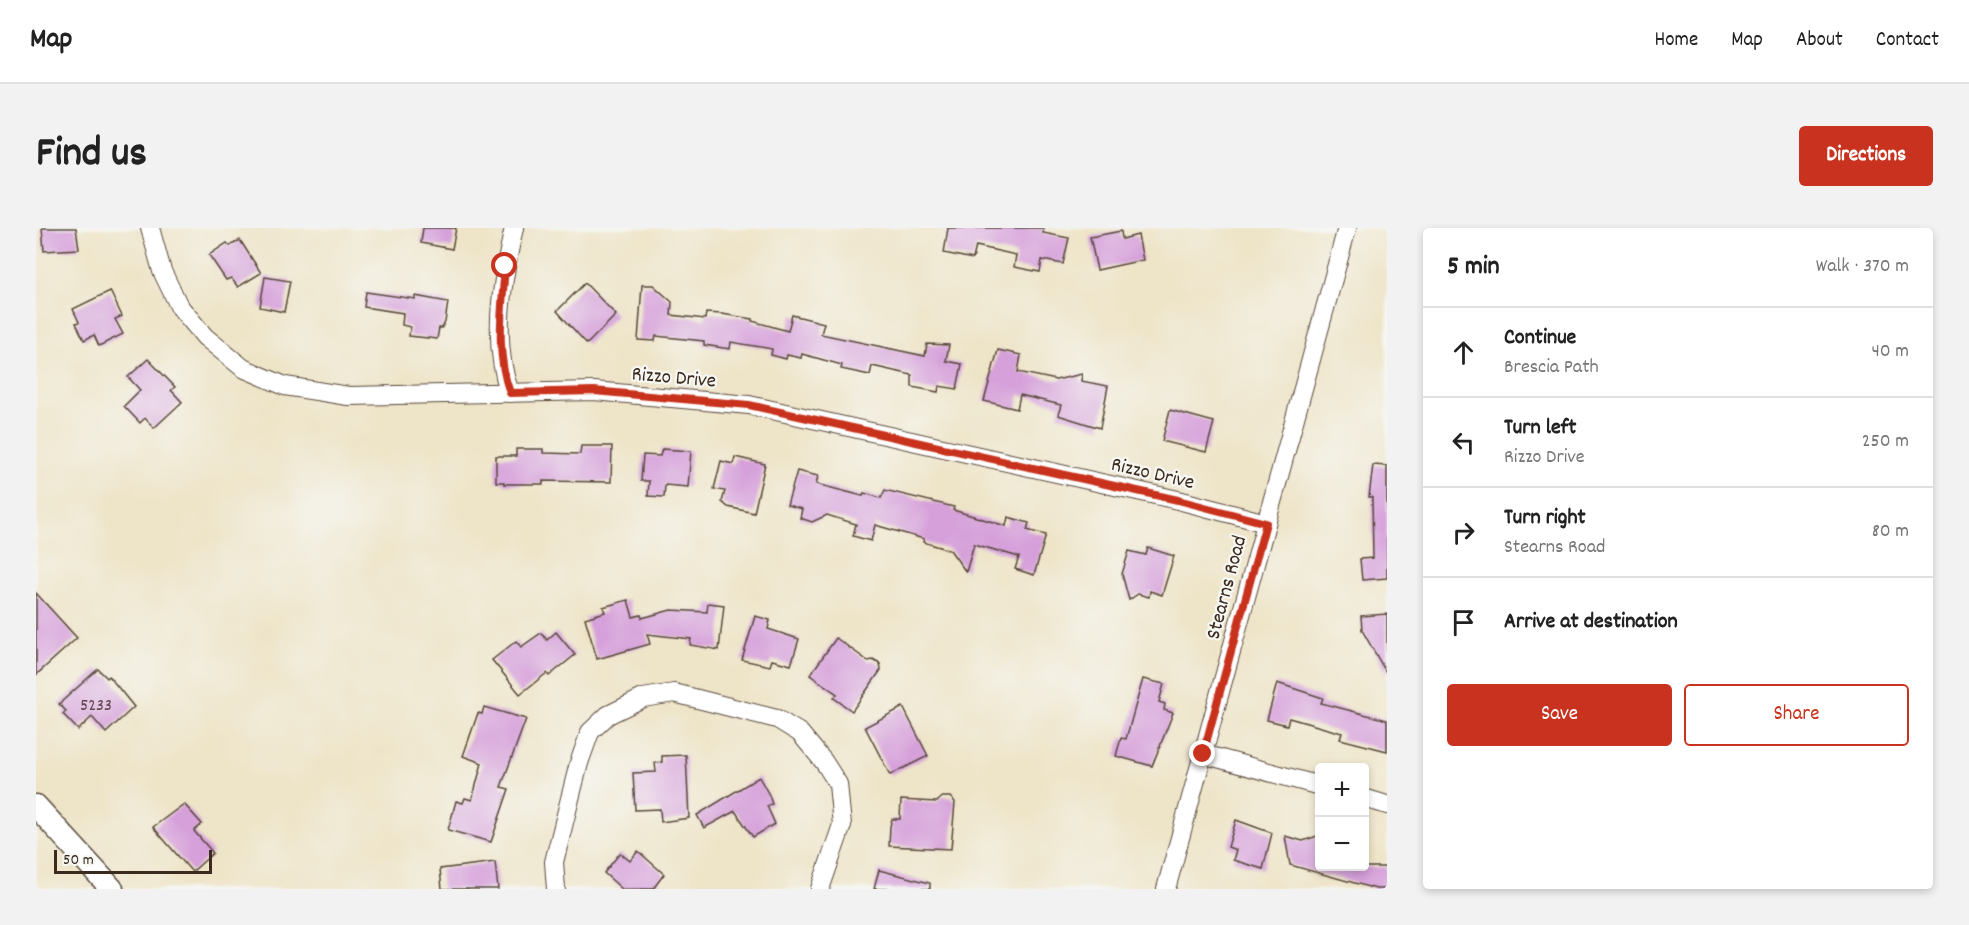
<!DOCTYPE html>
<html lang="en">
<head>
<meta charset="utf-8">
<style>
	:root { --surface:#fff; --page:#f2f2f2; --text:#222; --muted:#767676; --line:#e0e0e0; --accent:#c8321e }
	body { margin:0; font-family:Dekko,sans-serif; background:var(--page); color:var(--text) }
	.controls { position:absolute; right:18px; bottom:18px; display:grid; overflow:hidden; border-radius:6px; box-shadow:0 3px 9px #0003 }
	.controls button { width:54px; height:54px; display:grid; place-items:center; padding:0; border:0; border-bottom:2px solid var(--line); background:var(--surface); color:var(--text); font:30px sans-serif }
	.scale { position:absolute; left:18px; bottom:15px; width:158px; box-sizing:border-box; padding-left:6px; border:3px solid #3b2a1e; border-top:0; font-size:16px; line-height:21px; white-space:nowrap; color:#3b2a1e; -webkit-text-stroke:4px #f6f6f2; paint-order:stroke }
	.stop { position:absolute; width:18px; height:18px; margin:-14px; border:4px solid #c8321e; border-radius:50%; background:#fff }
	.stop.end { background:#c8321e; border-color:#fff; box-shadow:0 2px 6px #0008 }
	.list { margin:0; padding:0; list-style:none }
	h2 { display:flex; justify-content:space-between; align-items:center; height:78px; margin:0; padding:0 24px; font-size:26px }
	h2 small { font-size:20px; font-weight:400; color:var(--muted) }
	.list li { display:grid; grid-template-columns:39px 1fr auto; gap:18px; align-items:center; box-sizing:border-box; height:90px; padding:0 24px; border-top:2px solid var(--line) }
	.list b { display:block; font-size:22px; white-space:nowrap }
	.list p { margin:0; font-size:20px; white-space:nowrap; color:var(--muted) }
	.list em { font-size:20px; font-style:normal; color:var(--muted) }
	.actions { display:flex; gap:12px; padding:18px 24px }
	.actions a { flex:1; padding:14px 0; border:2px solid var(--accent); border-radius:6px; text-align:center; font-size:21px; color:var(--accent) }
	.actions .main { background:var(--accent); color:#fff }
	.icon { flex:none; width:33px; height:33px; fill:none; stroke:currentColor; stroke-width:2; stroke-linecap:round; stroke-linejoin:round }
	.map { position:relative; flex:none; width:1351px; height:661px; overflow:hidden; border-radius:6px }
	header { display:flex; align-items:center; gap:36px; box-sizing:border-box; height:84px; padding:0 30px; background:var(--surface); border-bottom:2px solid var(--line) }
	header strong { font-size:28px }
	nav { display:flex; gap:33px; margin-inline-start:auto; font-size:21px }
	.intro { display:flex; align-items:center; justify-content:space-between; box-sizing:border-box; height:144px; padding:0 36px }
	h1 { margin:0; font-size:42px }
	.button { padding:15px 27px; border-radius:6px; background:var(--accent); color:#fff; font-size:21px; font-weight:700 }
	main { display:flex; gap:36px; padding:0 36px }
	aside { flex:1; background:var(--surface); border-radius:6px; box-shadow:0 3px 9px #0003 }
	.map>svg:first-child { display:block }
</style>
</head>
<body>
<header>
<strong>Map</strong>
<nav><a>Home</a><a>Map</a><a>About</a><a>Contact</a></nav>
</header>
<div class="intro"><h1>Find us</h1><a class="button">Directions</a></div>
<main>
<div class="map">
<svg width="1351" height="661" viewBox="0 0 1351 661">
	<rect width="100%" height="100%" fill="#f6f6f2"/>
	<filter id="ink" filterUnits="userSpaceOnUse"><feTurbulence type="fractalNoise" baseFrequency=".0167" numOctaves="2"/><feDisplacementMap in="SourceGraphic" scale="12" xChannelSelector="R" yChannelSelector="G"/><feConvolveMatrix kernelMatrix="1 2 1 2 8 2 1 2 1" color-interpolation-filters="sRGB"/></filter>
	<filter id="wash" filterUnits="userSpaceOnUse"><feTurbulence type="fractalNoise" baseFrequency=".008" numOctaves="4" result="noise"/><feDisplacementMap in="SourceGraphic" scale="24" xChannelSelector="R" yChannelSelector="G"/><feGaussianBlur stdDeviation="1.35" result="paint"/><feColorMatrix in="noise" values="0 0 0 0 0 0 0 0 0 0 0 0 0 0 0 0 0 1.4 0 .05"/><feComposite in="paint" operator="in"/></filter>
	<g filter="url(#wash)">
		<rect width="100%" height="100%" fill="#eee4c8"/>
		<g id="blocks">
			<!-- building -->
			<g fill="#d6a0da">
				<path d="M6 0H40L43 21 8 23Z"/>
				<path d="M387 0H420L416 21 385 15Z"/>
				<path d="M912 0H1008L1007 5 1033 10 1027 36 1006 32 1004 44 978 39 980 27 940 18 937 31 908 25Z"/>
				<path d="M1085 3 1086 11 1102 7 1107 32 1061 42 1054 9Z"/>
				<path d="M204 12 225 45 202 59 195 50 190 52 173 27 191 15 194 18Z"/>
				<path d="M229 49 254 53 248 84 224 79Z"/>
				<path d="M549 55 580 87 551 116 521 83Z"/>
				<path d="M606 57H617L636 74 635 87 669 91 670 85 686 86 716 91V93L752 103 756 87 788 95 785 106 889 128 891 116 913 117 910 133 926 136 921 161 903 158 902 164 876 159V147L836 138 834 147 805 141 806 137 766 126 765 130 751 127 750 131 735 127 736 121 695 114 694 121 668 117V113L620 108 619 113 602 112Z"/>
				<path d="M74 63 86 88 79 91 87 106 63 118 58 107 48 112 40 95 43 94 37 81Z"/>
				<path d="M330 64 379 71V68L412 74 409 94 406 100H403L401 111 373 108 374 99 366 97 367 85 328 79Z"/>
				<path d="M962 122 985 127 982 144 1020 152 1046 146 1045 153 1072 158 1064 200 1022 187 1025 177 984 167 981 181 948 173Z"/>
				<path d="M112 131 139 159 135 162 146 174 118 200 109 190 104 195 88 178 104 162 92 149Z"/>
				<path d="M1134 182 1178 194 1170 224 1126 213Z"/>
				<path d="M545 218H576L575 254 507 253V256H468V254H460V228H480V221H507V225L544 226Z"/>
				<path d="M626 221 655 223 652 259 629 257 628 269 612 268 613 253H605L607 227 624 228Z"/>
				<path d="M699 229 729 236 718 285 692 279 686 274 689 263 678 261 685 233 697 236Z"/>
				<path d="M1337 237 1351 238V350L1326 352 1324 331 1337 330 1336 269H1333Z"/>
				<path d="M761 243 782 248 780 256 827 268 828 265 845 270 849 262 918 279 917 282 970 298 972 289 993 295 991 302 1010 307 998 347 979 341 983 329 938 316 930 344 914 322 887 314 888 311 839 297 835 313 817 308 820 296 791 287 776 294 764 290 766 281 751 277Z"/>
				<path d="M1112 320 1138 328 1126 367 1114 363 1113 369 1102 366 1093 372 1086 346 1093 323 1110 327Z"/>
				<path d="M0 365 41 410 0 447Z"/>
				<path d="M592 372 597 389 605 387 606 390 635 382 671 384 672 375 688 377 683 422 654 417 655 411 611 406 614 416 561 431 549 390 569 384 567 379Z"/>
				<path d="M1351 386V446L1326 402 1325 388Z"/>
				<path d="M719 388 734 392 732 401 763 411 755 437 736 432 734 438 706 432Z"/>
				<path d="M520 404 539 427 513 448 511 445 484 466 456 432 480 413 485 419 505 405 511 412Z"/>
				<path d="M800 410 832 433 837 432 844 436 845 442 816 483 798 470 801 466 774 447Z"/>
				<path d="M62 441 71 450 73 448 98 479 70 505 56 489 42 502 27 486 30 483 23 476Z"/>
				<path d="M1107 451 1128 456 1123 474 1129 476 1128 482 1137 485 1116 538 1080 528 1085 510 1090 511Z"/>
				<path d="M1241 455 1287 470 1285 475 1351 492V523L1304 511 1306 505 1253 490 1251 497 1231 492Z"/>
				<path d="M448 479 490 491 465 559 473 561 455 614 412 602 420 573 427 575 429 570 436 572 446 535 427 528 442 485 446 486Z"/>
				<path d="M867 479 892 528 854 547 829 499Z"/>
				<path d="M650 527 653 590 625 594 624 581 599 582 597 545 620 544 619 535 626 534V528Z"/>
				<path d="M723 549 733 567 736 576 731 578 739 596 717 609 699 583 668 600 661 587Z"/>
				<path d="M906 569H914L919 574 915 621 853 618 854 598 856 591H864L865 572 901 574Z"/>
				<path d="M148 576 166 596 158 603 177 625 156 644 117 599Z"/>
				<path d="M1200 592 1236 605 1227 641 1197 632 1200 622 1192 619Z"/>
				<path d="M1284 607V639H1351V661H1340L1254 637 1249 608 1267 613Z"/>
				<path d="M602 623 628 646 617 661H586L568 645 584 625 594 633Z"/>
				<path d="M459 634 462 661H406L404 641Z"/>
				<path d="M843 642 894 655V661H838Z"/>
			</g>
		</g>
	</g>
	<g filter="url(#ink)">
		<use href="#blocks" fill-opacity="0" stroke="#564638" stroke-width="1.5"/>
		<g fill="none" stroke-linecap="round" stroke-linejoin="round">
			<defs>
				<g id="minor">
					<path d="M114 0 126 43 143 78 169 109 207 140 249 158 312 168 558 163 713 177 1142 272 1230 295"/>
					<path d="M474 165C455 114 466 52 478 0"/>
					<path d="M1167 526 1284 558"/>
					<path d="M1328 570 1351 577"/>
					<path d="M520 661 518 634 543 535 554 504 572 487 607 470 638 465 741 491 764 505 788 534 802 556 806 597 784 661"/>
					<path d="M1130 661 1311 0"/>
				</g>
				<path id="tertiary" d="M0 578 76 661"/>
			</defs>
			<!-- minor casing -->
			<use href="#minor" stroke="#564638" stroke-width="20"/>
			<!-- tertiary casing -->
			<use href="#tertiary" stroke="#564638" stroke-width="25"/>
			<!-- minor -->
			<use href="#minor" stroke="#fff" stroke-width="18"/>
			<!-- tertiary -->
			<use href="#tertiary" stroke="#fff" stroke-width="22"/>
		</g>
	</g>
	<g fill="none" stroke-linecap="round" stroke-linejoin="round" filter="url(#ink)">
		<!-- route -->
		<path stroke="#c8321e" stroke-width="8" d="M469 38C466 81 459 125 474 165L558 163 713 177 1142 272 1230 295 1167 526"/>
	</g>
	<g text-anchor="middle" stroke-width="4.5" stroke-linejoin="round" paint-order="stroke">
		<!-- number labels -->
		<g font-size="18" fill="#62484d">
			<text x="60" y="482">5233</text>
		</g>
		<!-- street labels -->
		<g font-size="21" fill="#3b2a1e" stroke="#f6f6f2">
			<text transform="translate(638 148) rotate(5)" y="7">Rizzo Drive</text>
			<text transform="translate(1117 244) rotate(13)" y="7">Rizzo Drive</text>
			<text transform="translate(1189 359) rotate(-75)" y="7">Stearns Road</text>
		</g>
	</g>
</svg>
<div class="controls">
<button>+</button>
<button>−</button>
</div>
<div class="scale">50 m</div>
<div class="stop" style="left:469px;top:38px"></div>
<div class="stop end" style="left:1167px;top:526px"></div>
</div>
<aside>
<h2>5 min<small>Walk · 370 m</small></h2>
<ul class="list">
<li><svg class="icon" aria-label="ahead" viewBox="0 0 24 24"><path d="M12 20V5M6 11l6-6 6 6"/></svg><div><b>Continue</b><p>Brescia Path</p></div><em>40 m</em></li>
<li><svg class="icon" aria-label="left" viewBox="0 0 24 24"><path d="M17 20v-9H6M10 6l-5 5 5 5"/></svg><div><b>Turn left</b><p>Rizzo Drive</p></div><em>250 m</em></li>
<li><svg class="icon" aria-label="right" viewBox="0 0 24 24"><path d="M7 20v-9h11M14 6l5 5-5 5"/></svg><div><b>Turn right</b><p>Stearns Road</p></div><em>80 m</em></li>
<li><svg class="icon" aria-label="arrive" viewBox="0 0 24 24"><path d="M6 21V4h12l-3 4 3 4H6"/></svg><div><b>Arrive at destination</b></div></li>
</ul>
<div class="actions"><a class="main">Save</a><a>Share</a></div>
</aside>
</main>
</body>
</html>
